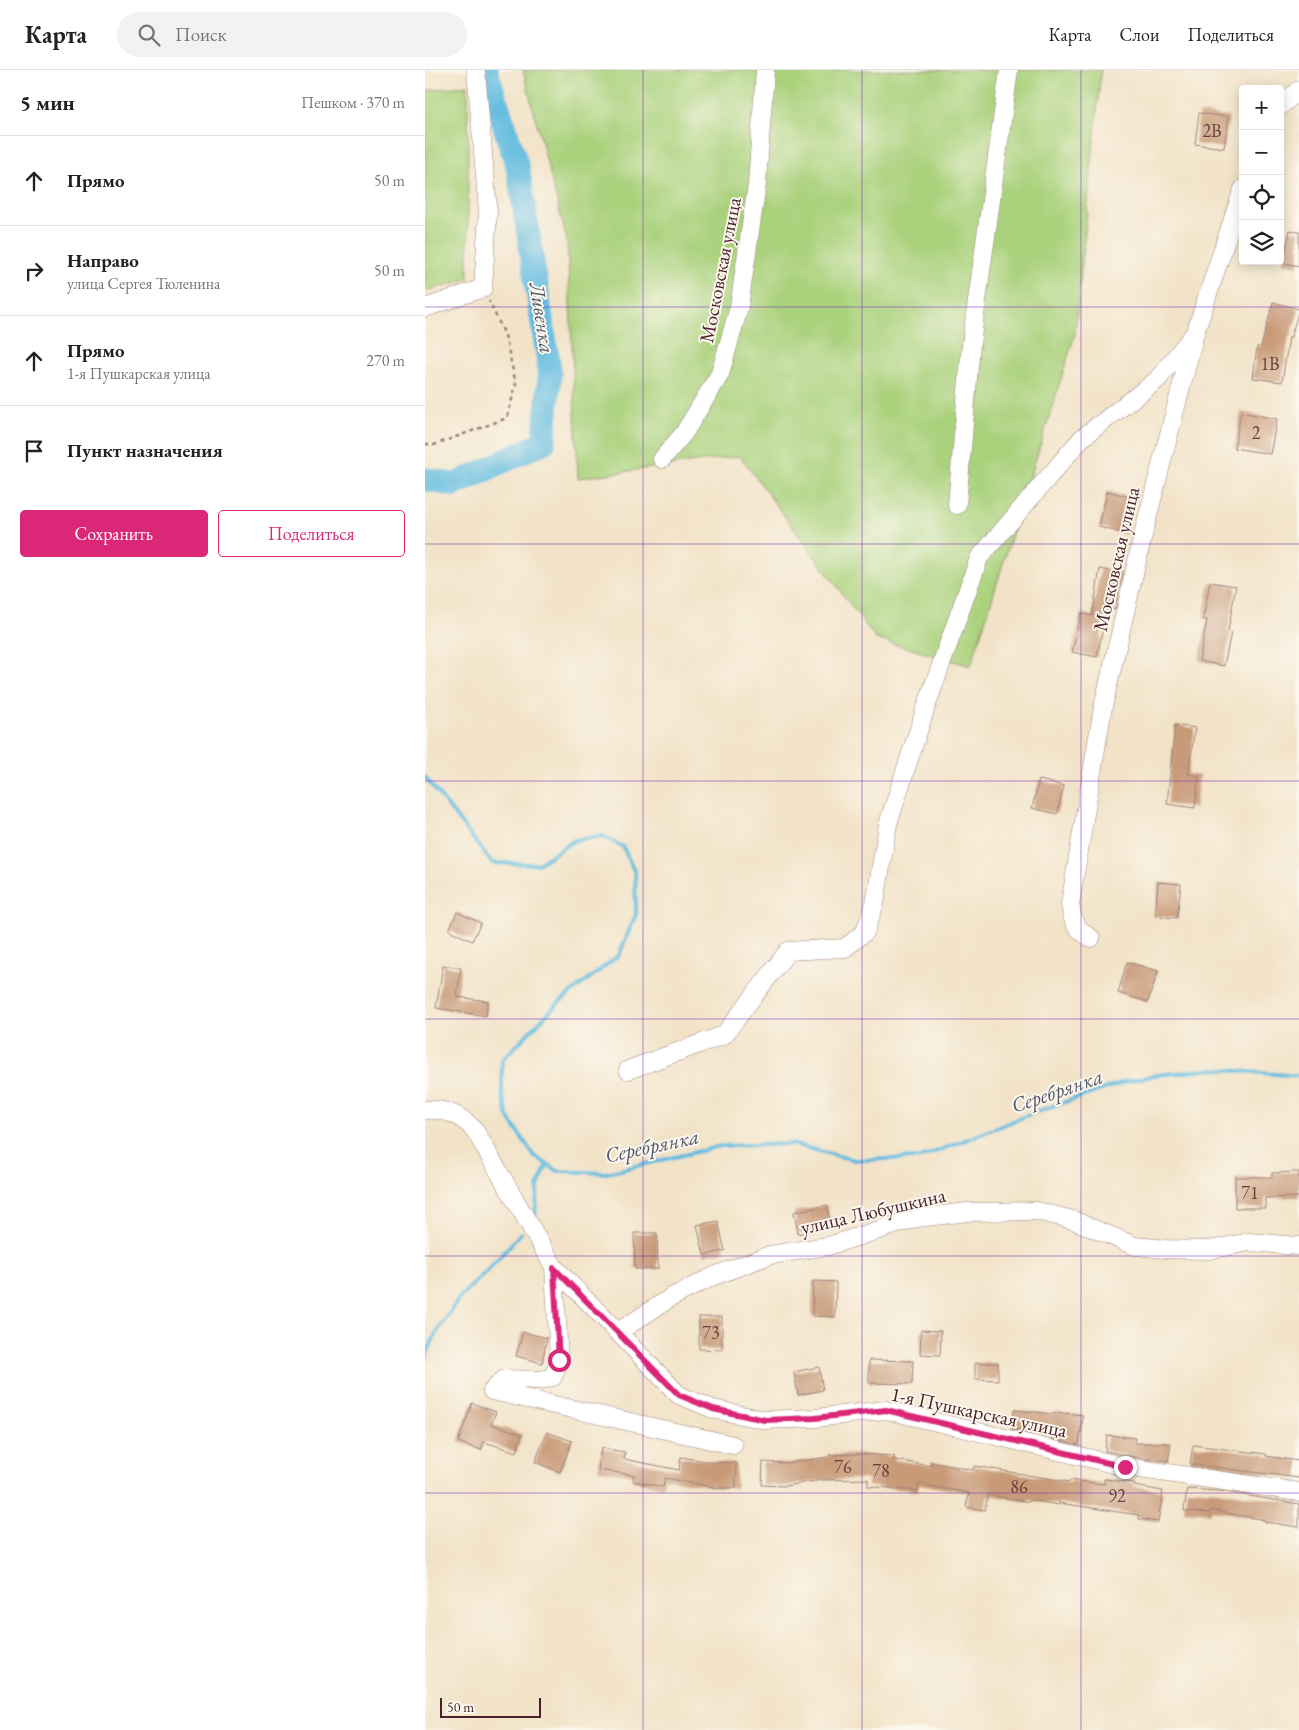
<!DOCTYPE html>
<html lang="ru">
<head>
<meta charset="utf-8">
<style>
	:root { --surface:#fff; --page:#f2f2f2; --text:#222; --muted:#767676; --line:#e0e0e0; --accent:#db2777 }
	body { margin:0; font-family:"EB Garamond",serif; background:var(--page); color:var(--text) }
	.controls { position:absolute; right:15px; top:15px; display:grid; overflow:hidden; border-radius:5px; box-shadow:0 2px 12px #0003 }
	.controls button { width:45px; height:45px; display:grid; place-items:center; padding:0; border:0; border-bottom:1px solid var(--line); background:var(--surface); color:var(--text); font:25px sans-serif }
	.scale { position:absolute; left:15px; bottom:12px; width:101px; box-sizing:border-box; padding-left:5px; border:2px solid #4a1f2b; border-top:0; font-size:14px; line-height:18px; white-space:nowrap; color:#4a1f2b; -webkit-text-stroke:4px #fbf7ec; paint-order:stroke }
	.stop { position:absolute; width:15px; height:15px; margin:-11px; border:4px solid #db2777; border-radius:50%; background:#fff }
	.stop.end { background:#db2777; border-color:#fff; box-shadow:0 1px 5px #0008 }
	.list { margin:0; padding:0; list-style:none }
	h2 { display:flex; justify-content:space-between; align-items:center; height:65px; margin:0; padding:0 20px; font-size:21px }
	h2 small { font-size:16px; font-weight:400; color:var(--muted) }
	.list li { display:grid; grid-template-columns:32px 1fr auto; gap:15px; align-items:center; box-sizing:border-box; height:90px; padding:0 20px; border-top:1px solid var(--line) }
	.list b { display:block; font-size:19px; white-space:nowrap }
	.list p { margin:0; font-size:16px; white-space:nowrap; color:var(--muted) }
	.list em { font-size:16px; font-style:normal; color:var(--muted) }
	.actions { display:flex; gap:10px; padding:15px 20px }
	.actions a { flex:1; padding:11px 0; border:1px solid var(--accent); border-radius:5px; text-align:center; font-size:18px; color:var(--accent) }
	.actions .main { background:var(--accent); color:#fff }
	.icon { flex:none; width:28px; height:28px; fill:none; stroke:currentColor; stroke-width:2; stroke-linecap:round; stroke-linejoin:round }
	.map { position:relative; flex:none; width:874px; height:1660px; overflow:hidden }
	header { display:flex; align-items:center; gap:30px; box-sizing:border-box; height:70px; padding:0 25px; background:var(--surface); border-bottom:1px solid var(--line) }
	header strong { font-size:24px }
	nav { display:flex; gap:28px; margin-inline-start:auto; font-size:18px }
	.search { width:350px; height:45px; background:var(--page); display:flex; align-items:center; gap:12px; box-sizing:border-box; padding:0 18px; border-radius:28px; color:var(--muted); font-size:19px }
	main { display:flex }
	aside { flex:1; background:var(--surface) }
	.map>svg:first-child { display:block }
</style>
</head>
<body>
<header>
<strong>Карта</strong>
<div class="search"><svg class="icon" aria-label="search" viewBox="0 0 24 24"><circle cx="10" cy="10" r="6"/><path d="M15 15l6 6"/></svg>Поиск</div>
<nav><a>Карта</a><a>Слои</a><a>Поделиться</a></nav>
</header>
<main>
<aside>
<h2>5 мин<small>Пешком · 370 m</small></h2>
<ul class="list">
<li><svg class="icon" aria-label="ahead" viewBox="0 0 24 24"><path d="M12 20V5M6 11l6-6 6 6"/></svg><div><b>Прямо</b></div><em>50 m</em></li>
<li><svg class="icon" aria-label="right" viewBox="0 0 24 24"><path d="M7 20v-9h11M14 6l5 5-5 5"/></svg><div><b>Направо</b><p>улица Сергея Тюленина</p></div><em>50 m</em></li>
<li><svg class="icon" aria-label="ahead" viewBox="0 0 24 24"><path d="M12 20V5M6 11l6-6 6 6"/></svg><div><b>Прямо</b><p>1-я Пушкарская улица</p></div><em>270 m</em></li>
<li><svg class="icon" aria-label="arrive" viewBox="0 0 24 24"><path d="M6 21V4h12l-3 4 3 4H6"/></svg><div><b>Пункт назначения</b></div></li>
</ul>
<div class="actions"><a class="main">Сохранить</a><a>Поделиться</a></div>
</aside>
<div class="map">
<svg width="874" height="1660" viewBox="0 0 874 1660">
	<rect width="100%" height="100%" fill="#fbf7ec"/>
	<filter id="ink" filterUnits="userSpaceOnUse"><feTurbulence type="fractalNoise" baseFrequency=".02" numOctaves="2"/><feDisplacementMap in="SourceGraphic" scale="10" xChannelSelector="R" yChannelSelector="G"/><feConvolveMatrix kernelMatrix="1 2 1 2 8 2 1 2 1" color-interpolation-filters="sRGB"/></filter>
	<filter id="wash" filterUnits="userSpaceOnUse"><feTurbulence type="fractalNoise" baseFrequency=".0096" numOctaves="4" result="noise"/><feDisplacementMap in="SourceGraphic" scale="20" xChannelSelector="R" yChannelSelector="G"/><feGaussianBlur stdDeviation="1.12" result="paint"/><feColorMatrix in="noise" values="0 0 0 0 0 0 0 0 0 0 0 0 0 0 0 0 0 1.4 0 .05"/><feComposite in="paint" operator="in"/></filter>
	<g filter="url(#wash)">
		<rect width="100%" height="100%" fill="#f2e3c8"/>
		<!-- green -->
		<g fill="#aad27d" stroke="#7a7854">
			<path d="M98 0H676L650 264 546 596 451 569 315 386 153 408 142 170Z"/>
			<path d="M43 15V209L0 221V21Z"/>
		</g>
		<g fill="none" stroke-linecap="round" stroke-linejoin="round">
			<!-- stream -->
			<g stroke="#62bce0" stroke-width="4">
				<path d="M0 707 67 793 113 794 150 770 178 766 198 777 210 803 211 844 194 885 132 934 77 990V1023L83 1047 109 1086 133 1101 182 1103 296 1076 367 1074 429 1090 495 1088 611 1042 703 1011 731 1005 790 999 874 1006"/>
				<path d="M110 1146 113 1117 122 1094"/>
				<path d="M0 1289 10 1265 35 1227 66 1197 96 1163"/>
			</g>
			<!-- river -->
			<path stroke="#62bce0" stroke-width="24" d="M0 409 29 415 119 372 125 302 93 98 61 0"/>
		</g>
		<g id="blocks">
			<!-- building -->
			<g fill="#c89a78">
				<path d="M774 43 804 47 799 78 770 74Z"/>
				<path d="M865 160 874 162V196L858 193Z"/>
				<path d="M848 232 874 239 866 267H864L857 312 828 308 832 277H836Z"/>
				<path d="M816 342 852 349 845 384 809 378Z"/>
				<path d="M682 421 708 428 700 464 674 457Z"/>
				<path d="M675 499 697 503 690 539 682 538 672 587 647 582 656 543 667 546Z"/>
				<path d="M785 512 811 516 803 561 806 562 799 596 774 591 782 550 778 549Z"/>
				<path d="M750 655 770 658 763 704 774 706 770 738 742 734Z"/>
				<path d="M614 710 639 716 632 744 607 738Z"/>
				<path d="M733 812 756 814 752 848 730 846Z"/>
				<path d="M32 842 56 853 47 871 24 860Z"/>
				<path d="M702 892 733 901 723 932 693 923Z"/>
				<path d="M18 895 36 898 32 927 63 931 61 946 11 938Z"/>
				<path d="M874 1102V1127L840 1128V1138H810V1107H847V1103Z"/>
				<path d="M402 1135 406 1157 373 1164 369 1142Z"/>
				<path d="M293 1151 300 1181 279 1185 272 1155Z"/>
				<path d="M209 1163H232L233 1199H210Z"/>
				<path d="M388 1211 411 1212 410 1247 387 1246Z"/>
				<path d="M274 1247H297V1280L274 1279Z"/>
				<path d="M496 1260 516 1261 515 1285 495 1284Z"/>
				<path d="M98 1262 122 1268 117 1293 91 1286Z"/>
				<path d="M444 1290 488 1291 487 1314 444 1313Z"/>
				<path d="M550 1293H573V1310L550 1309Z"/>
				<path d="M394 1297 398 1320 373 1325 369 1302Z"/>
				<path d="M47 1333 71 1342 66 1354 97 1364 92 1382 59 1372 56 1380 33 1372Z"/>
				<path d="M589 1340 630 1344V1342L658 1345 654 1375 627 1369 628 1365 587 1359Z"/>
				<path d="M122 1362 147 1371 135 1402 110 1392Z"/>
				<path d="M682 1365 710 1368 709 1373H746L743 1391 720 1389 680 1381Z"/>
				<path d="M768 1375 841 1384V1386L874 1391V1408L765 1394Z"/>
				<path d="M176 1378 200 1382 199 1389 254 1400 256 1387 287 1392 311 1393V1418H294L240 1408 238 1417 208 1411 209 1405 173 1400Z"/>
				<path d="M434 1384 469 1386V1390L506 1396V1392L548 1400 549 1396 645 1412V1410L679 1414V1409L709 1413V1416L738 1421 733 1452 714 1449V1445L634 1433V1435L605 1430 604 1432 563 1425 560 1440 541 1437 544 1423 494 1414 493 1421 443 1416V1409L396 1410 359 1416 337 1415 338 1392 361 1393 404 1387V1385Z"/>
				<path d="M762 1419 794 1421 874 1434V1457L840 1452V1450L785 1440V1443L759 1441Z"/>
			</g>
		</g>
	</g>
	<g filter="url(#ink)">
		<use href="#blocks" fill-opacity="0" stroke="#9e817a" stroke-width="1"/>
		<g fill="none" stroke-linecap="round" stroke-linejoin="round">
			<defs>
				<g id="minor">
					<path d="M855 36 874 20"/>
					<path d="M0 238 58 218 63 142 51 0"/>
					<path d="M237 389 259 363 295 304 314 237 332 114 340 0"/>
					<path d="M532 435 546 274 584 0"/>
					<path d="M666 868C649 857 648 853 645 834L678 637 719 461 770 263 818 119"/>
					<path d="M203 1000 299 965 363 881 420 878 440 862 450 833 463 754 501 637 554 488 657 368 732 310 770 263"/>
					<path d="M0 1040C21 1038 34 1045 49 1059L129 1197 254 1325 288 1339 340 1350 390 1348 461 1340 701 1397 874 1422"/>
					<path d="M193 1262 245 1228 289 1206 345 1185 403 1176 492 1148 543 1142 612 1141 648 1150 710 1176 741 1179 784 1180 824 1172 874 1176"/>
					<path d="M67 1321 308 1375"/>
					<path d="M67 1321 79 1309 116 1310 128 1307 134 1290 129 1197"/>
				</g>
			</defs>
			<!-- minor casing -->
			<use href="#minor" stroke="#9e817a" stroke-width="19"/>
			<!-- path -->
			<path stroke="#9e817a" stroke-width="2.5" stroke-dasharray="4 4" stroke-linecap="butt" d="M0 374 9 375 82 348 91 314 80 265 64 231"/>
			<!-- minor -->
			<use href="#minor" stroke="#fff" stroke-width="18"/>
		</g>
	</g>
	<g fill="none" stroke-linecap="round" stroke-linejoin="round" filter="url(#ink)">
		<!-- route -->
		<path stroke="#db2777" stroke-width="6" d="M134 1290 129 1198 254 1325 288 1339 340 1350 390 1348 461 1340 700 1397"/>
	</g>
	<!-- grid -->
	<path fill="none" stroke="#7b2cbf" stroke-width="1" stroke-opacity="0.55" d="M218 0V1660M437 0V1660M656 0V1660M0 237H874M0 474H874M0 711H874M0 949H874M0 1186H874M0 1423H874"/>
	<g text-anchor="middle" stroke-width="4" stroke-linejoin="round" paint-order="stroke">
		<!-- number labels -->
		<g font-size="18" fill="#6a3e3e">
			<text x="787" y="67">2В</text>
			<text x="845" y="300">1В</text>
			<text x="831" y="369">2</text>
			<text x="825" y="1129">71</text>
			<text x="286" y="1269">73</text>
			<text x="418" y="1403">76</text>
			<text x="456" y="1407">78</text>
			<text x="594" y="1423">86</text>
			<text x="692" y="1432">92</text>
		</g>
		<!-- street labels -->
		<g font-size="20" fill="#4a1f2b" stroke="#fbf7ec">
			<text transform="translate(295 200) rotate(-79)" y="7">Московская улица</text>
			<text transform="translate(691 489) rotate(-77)" y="7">Московская улица</text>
			<text transform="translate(448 1141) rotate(-13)" y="7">улица Любушкина</text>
			<text transform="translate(554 1342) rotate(12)" y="7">1-я Пушкарская улица</text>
		</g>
		<!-- water labels -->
		<g font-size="21" font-style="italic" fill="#52566a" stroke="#fbf7ec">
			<text transform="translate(117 248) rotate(81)" y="7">Ливенка</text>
			<text transform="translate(632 1021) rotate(-19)" y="7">Серебрянка</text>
			<text transform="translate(227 1076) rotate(-12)" y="7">Серебрянка</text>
		</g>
	</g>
</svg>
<div class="controls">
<button>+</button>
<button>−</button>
<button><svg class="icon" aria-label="locate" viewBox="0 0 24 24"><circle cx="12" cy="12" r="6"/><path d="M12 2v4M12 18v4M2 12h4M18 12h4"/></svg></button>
<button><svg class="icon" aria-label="layers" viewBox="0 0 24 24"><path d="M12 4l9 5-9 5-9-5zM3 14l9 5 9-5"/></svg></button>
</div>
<div class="scale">50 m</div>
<div class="stop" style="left:134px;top:1290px"></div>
<div class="stop end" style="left:700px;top:1397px"></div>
</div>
</main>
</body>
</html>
